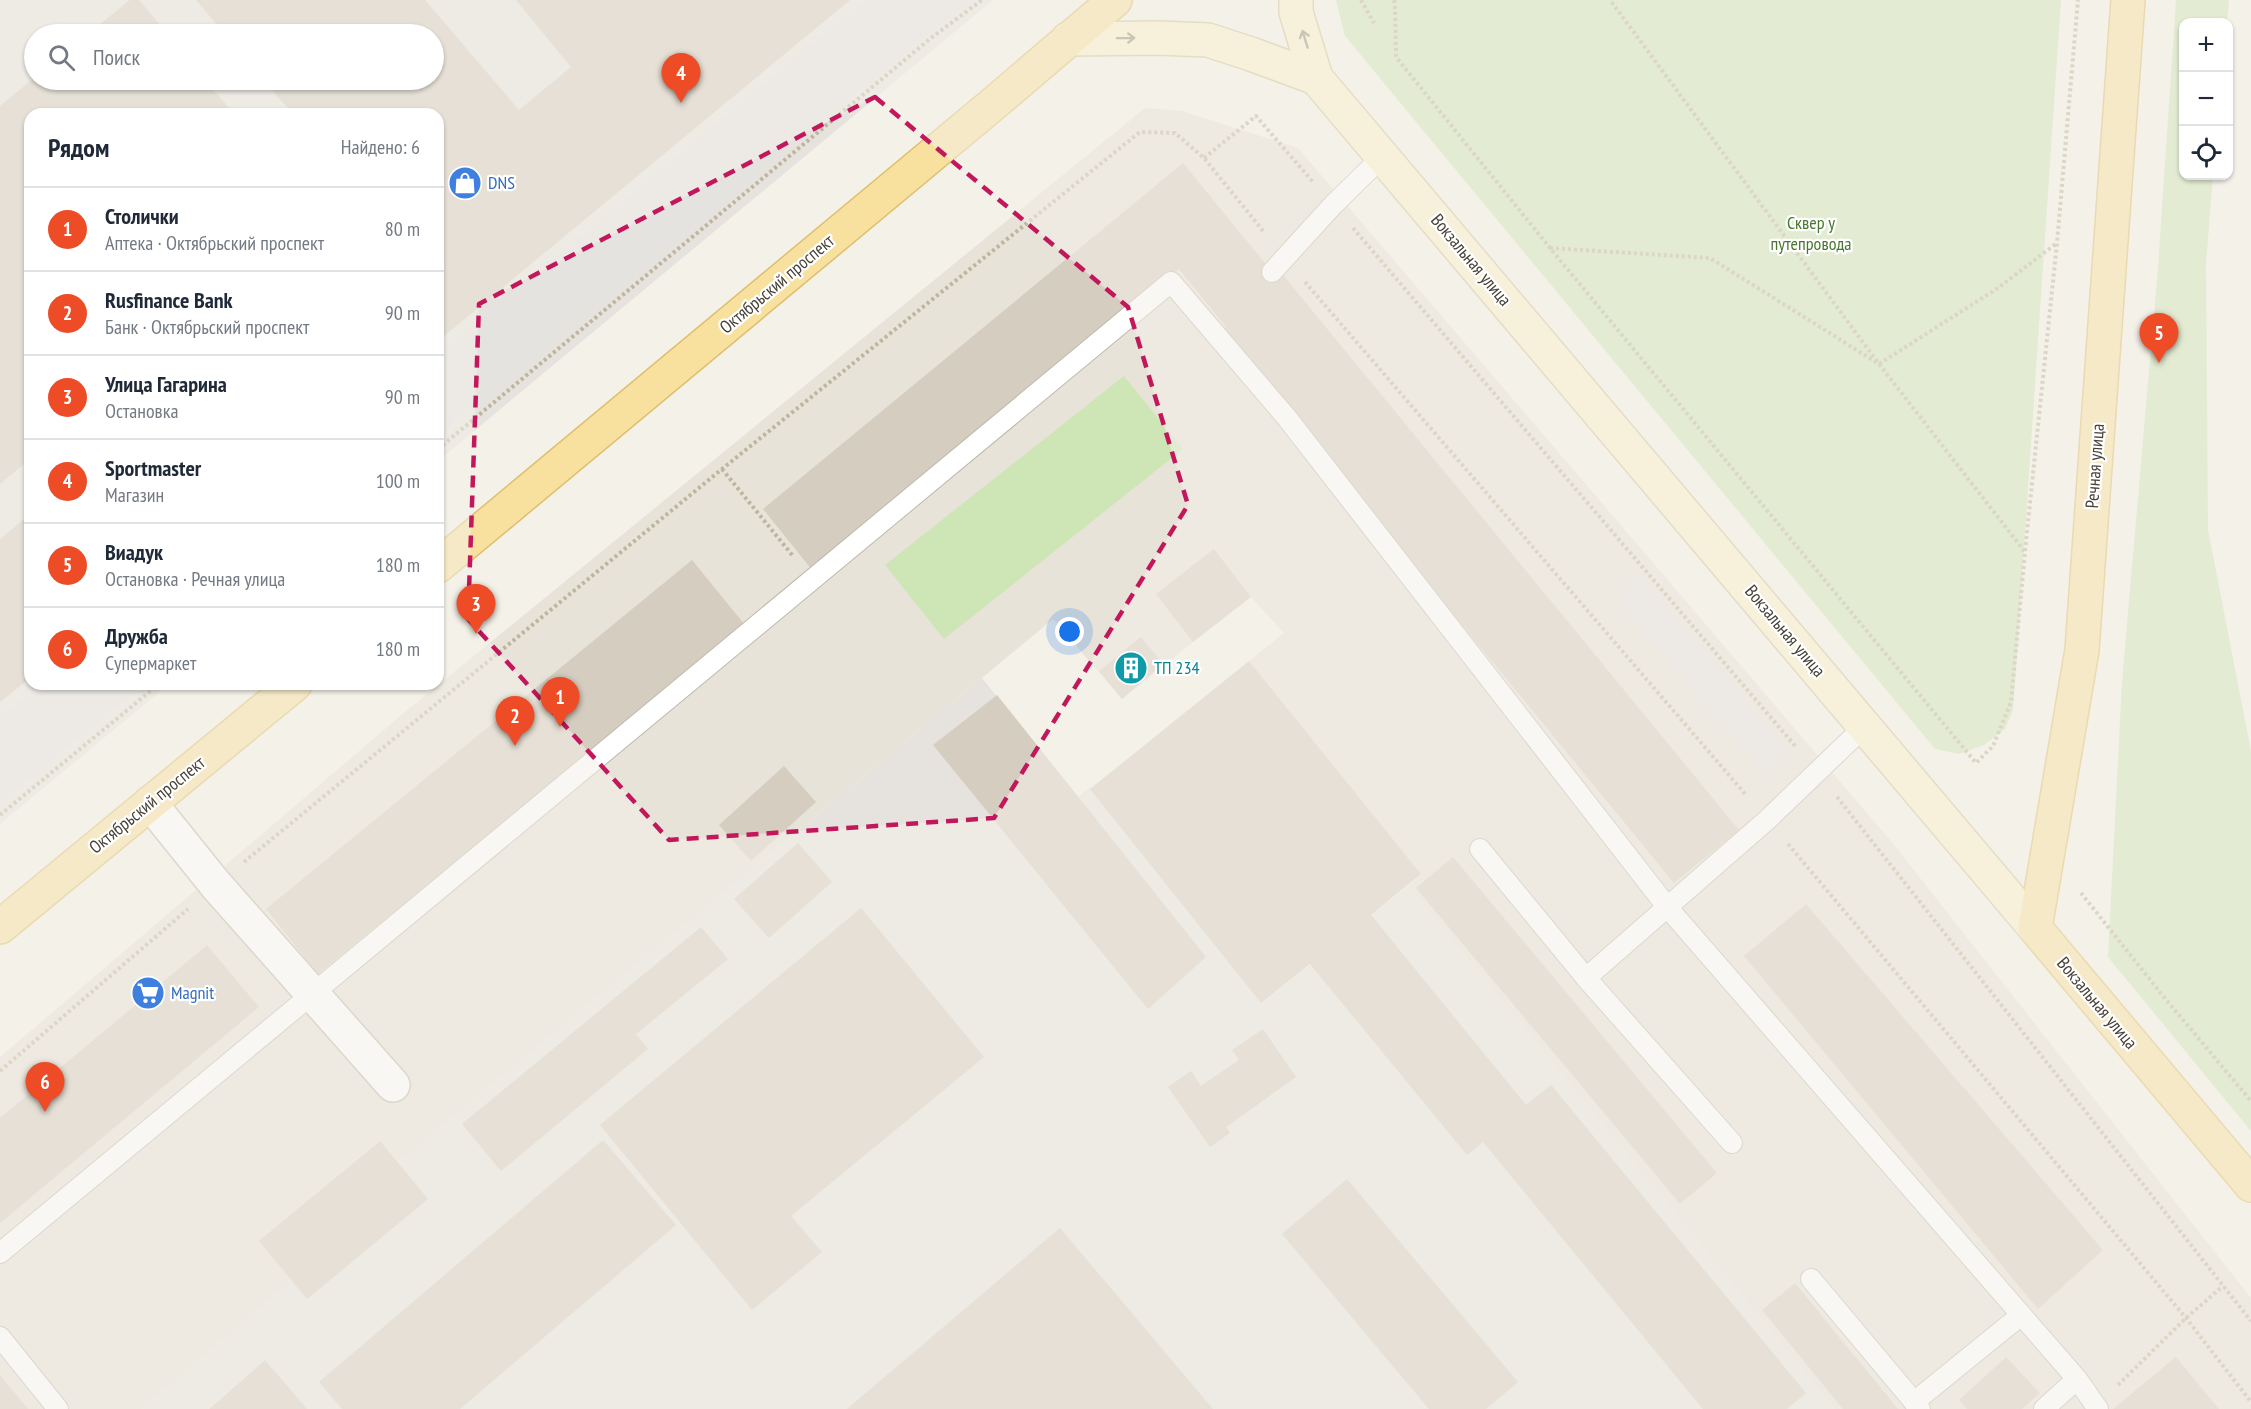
<!DOCTYPE html>
<html lang="ru">
<head>
<meta charset="utf-8">
<style>
	:root { --surface:#fff; --page:#f6f6f7; --text:#1f2937; --muted:#747a83; --line:#e0e1e3; --accent:#ed4c27 }
	body { margin:0; font-family:"PT Sans Narrow",sans-serif; background:var(--page); color:var(--text) }
	.controls { position:absolute; right:18px; top:18px; display:grid; overflow:hidden; border-radius:12px; box-shadow:0 2px 4px #0004 }
	.controls button { width:54px; height:54px; display:grid; place-items:center; padding:0; border:0; border-bottom:2px solid var(--line); background:var(--surface); color:var(--text); font:30px sans-serif }
	.you { position:absolute; left:1070px; top:632px; width:21px; height:21px; margin:-15px; border:4px solid #fff; border-radius:50%; background:#1a73e8; box-shadow:0 0 0 9px #1a73e833 }
	.badge { display:grid; place-items:center; width:39px; height:39px; border-radius:50%; background:var(--accent); color:#fff; font-size:20px; font-weight:700 }
	.pin { position:absolute; translate:-50% -50px; filter:drop-shadow(0 2px 3px #0008) }
	.pin::after { content:''; position:absolute; top:32px; width:21px; height:18px; background:inherit; clip-path:polygon(0 0,100% 0,50% 100%) }
	.list { margin:0; padding:0; list-style:none }
	h2 { display:flex; justify-content:space-between; align-items:center; height:78px; margin:0; padding:0 24px; font-size:26px }
	h2 small { font-size:20px; font-weight:400; color:var(--muted) }
	.list li { display:grid; grid-template-columns:39px 1fr auto; gap:18px; align-items:center; box-sizing:border-box; height:84px; padding:0 24px; border-top:2px solid var(--line) }
	.list b { display:block; font-size:22px; white-space:nowrap }
	.list p { margin:0; font-size:20px; white-space:nowrap; color:var(--muted) }
	.list em { font-size:20px; font-style:normal; color:var(--muted) }
	.icon { flex:none; width:33px; height:33px; fill:none; stroke:currentColor; stroke-width:2; stroke-linecap:round; stroke-linejoin:round }
	.map { position:relative; flex:none; width:2251px; height:1409px; overflow:hidden }
	.search { position:absolute; background:var(--surface); box-shadow:0 2px 4px #0004; left:24px; top:24px; width:420px; height:66px; display:flex; align-items:center; gap:15px; box-sizing:border-box; padding:0 21px; border-radius:33px; color:var(--muted); font-size:22px }
	.panel { position:absolute; background:var(--surface); box-shadow:0 2px 4px #0004; left:24px; top:108px; width:420px; height:582px; border-radius:18px }
	.map>svg:first-child { display:block }
</style>
</head>
<body>
<div class="map">
<svg width="2251" height="1409" viewBox="0 0 2251 1409">
	<rect width="100%" height="100%" fill="#f4f1e9"/>
	<!-- residential -->
	<path fill="#e7e3d8" d="M1145 108 1182 111 1298 148 1891 841 2251 1298V1409H1834L1408 886 1421 874 1249 661 1284 633 1251 597 1214 550 1157 594 1193 642 1122 699 1053 619 399 1162 378 1141 260 1240 292 1281 142 1409H0V1057L405 712Z"/>
	<!-- industrial -->
	<g fill="#e6e3de" fill-rule="evenodd">
		<path d="M0 0H993L438 461V114H30V684H169L0 824ZM34 34H434V80H34Z"/>
		<path d="M982 678 1078 797 1090 787 1263 1002 1408 886 1834 1409H307L265 1360 208 1409H142L292 1281 260 1239 378 1140 399 1162Z"/>
	</g>
	<!-- green -->
	<g fill="#cee5b5">
		<path d="M1336 0H2061L2013 710 2005 729 1984 745 1959 754 1935 749 1345 36Z"/>
		<path d="M2176 0H2229L2227 22H2184V176H2213L2206 264 2208 530 2251 751V1131L2108 957 2122 682 2158 268Z"/>
		<path d="M1124 376 1183 449 944 639 885 565Z"/>
	</g>
	<!-- parking -->
	<g fill="#e5e3e0">
		<path d="M865 0H971L442 432 438 427V354Z"/>
		<path d="M1636 571 1789 750 1764 774 1620 604Z"/>
		<path d="M41 684H143L0 803V718Z"/>
	</g>
	<!-- building -->
	<g fill="#d5cdbf">
		<path d="M130 0H139L168 34H88Z"/>
		<path d="M196 0H425L519 110 571 67 516 0H850L438 341V114H293L263 80H434V34H225Z"/>
		<path d="M34 78V80H205L234 114H30V459L0 484V106Z"/>
		<path d="M1183 163 1278 279 1283 275 1739 830 1674 883 1221 331 1226 327 1179 269 813 571 763 509Z"/>
		<path d="M30 514V678L0 702V539Z"/>
		<path d="M1214 549 1251 597 1193 642 1156 594Z"/>
		<path d="M692 560 745 625 318 974 266 909Z"/>
		<path d="M1141 637 1163 664 1122 699 1099 671Z"/>
		<path d="M1249 661 1421 874 1371 915 1526 1105 1551 1085 1806 1393 1787 1409H1703L1483 1142 1467 1155 1310 964 1261 1003 1090 789Z"/>
		<path d="M997 695 1206 957 1148 1009 933 745Z"/>
		<path d="M784 766 816 802 751 861 719 825Z"/>
		<path d="M798 843 832 882 769 938 734 899Z"/>
		<path d="M1453 857 1717 1173 1680 1204 1416 888Z"/>
		<path d="M1806 904 2103 1250 2038 1309 1744 956Z"/>
		<path d="M861 908 984 1057 791 1216 822 1252 752 1310 600 1125Z"/>
		<path d="M701 927 728 959 636 1034 648 1049 501 1171 462 1124Z"/>
		<path d="M207 945 259 1007 0 1223V1118Z"/>
		<path d="M1263 1029 1296 1077 1226 1127 1230 1133 1210 1147 1168 1087 1191 1071 1201 1086 1239 1060 1232 1050Z"/>
		<path d="M603 1140 676 1225 460 1409H342L319 1382Z"/>
		<path d="M380 1141 428 1199 307 1299 259 1241Z"/>
		<path d="M1347 1179 1518 1382 1486 1409H1429L1282 1234Z"/>
		<path d="M1060 1228 1213 1409H847Z"/>
		<path d="M1795 1283 1898 1409H1843L1762 1310Z"/>
		<path d="M2006 1357 2040 1393 2022 1409H1967L1959 1400Z"/>
		<path d="M2176 1357 2219 1409H2113Z"/>
		<path d="M265 1360 307 1409H209Z"/>
		<path d="M0 1375 28 1409H0Z"/>
	</g>
	<g fill="none" stroke-linecap="round" stroke-linejoin="round">
		<defs>
			<g id="lane">
				<path d="M1272 272 1333 205 1383 156"/>
				<path d="M1480 849 1586 978"/>
				<path d="M1732 1143 1586 978 1767 820 1865 726"/>
				<path d="M0 1253 1171 282 1287 418 1668 908 2077 1379 2098 1409"/>
				<path d="M1811 1279 1920 1409"/>
				<path d="M0 1337 58 1409"/>
				<path d="M1914 1402 2020 1316"/>
				<path d="M2044 1409 2077 1379"/>
			</g>
			<path id="street" d="M150 803 216 885 393 1085"/>
			<g id="secondary">
				<path d="M1296 0V12L1316 78 2035 928"/>
				<path d="M1068 39 1158 38 1208 40 1251 54 1316 78"/>
			</g>
			<g id="primary">
				<path d="M2128 0 2082 650 2035 928 2251 1185"/>
				<path d="M438 566 992 105 1115 0"/>
				<path d="M0 927 295 684"/>
			</g>
		</defs>
		<!-- lane casing -->
		<use href="#lane" stroke="#bfb9ac" stroke-width="22"/>
		<!-- street casing -->
		<use href="#street" stroke="#bfb9ac" stroke-width="36"/>
		<!-- secondary casing -->
		<use href="#secondary" stroke="#d0c59b" stroke-width="36"/>
		<!-- primary casing -->
		<use href="#primary" stroke="#ddbf6e" stroke-width="36"/>
		<!-- path -->
		<g stroke="#bfb59e" stroke-width="4" stroke-dasharray="3 3" stroke-linecap="butt">
			<path d="M1361 0 1374 23"/>
			<path d="M1394 0 1395 4 1396 57 1550 248 1976 763 1993 746 2011 702 2025 552 1879 364 1610 0"/>
			<path d="M1204 158 1256 116 1313 182"/>
			<path d="M1353 228 1796 747"/>
			<path d="M1550 248 1710 258 1879 364 1998 288 2057 243"/>
			<path d="M1305 282 1746 795"/>
			<path d="M438 449 931 38 982 0"/>
			<path d="M722 469 793 556"/>
			<path d="M2025 551 2057 243 2078 0"/>
			<path d="M1837 797 2251 1321"/>
			<path d="M0 815 159 684"/>
			<path d="M1788 844 2186 1318 2251 1402"/>
			<path d="M244 862 722 469 1140 132 1175 133 1204 158 1264 232"/>
			<path d="M2081 893 2163 996 2251 1101"/>
			<path d="M0 1071 188 909"/>
			<path d="M2118 1385 2186 1318 2223 1286"/>
		</g>
		<!-- lane -->
		<use href="#lane" stroke="#fff" stroke-width="20"/>
		<!-- street -->
		<use href="#street" stroke="#fff" stroke-width="33"/>
		<!-- secondary -->
		<use href="#secondary" stroke="#fbf1cb" stroke-width="33"/>
		<!-- primary -->
		<use href="#primary" stroke="#f8e19e" stroke-width="33"/>
	</g>
	<!-- one-way arrows -->
	<defs><path id="oneway-shaft" d="M-6 0H5M1.5-3L5.5 0L1.5 3" fill="none" stroke-width="1.6" stroke-linecap="round" stroke-linejoin="round" transform="scale(1.5)"/></defs>
	<g stroke="#98917a">
		<use href="#oneway-shaft" transform="translate(1126 38) rotate(-1)"/>
		<use href="#oneway-shaft" transform="translate(1305 39) rotate(-107)"/>
	</g>
	<!-- marked area -->
	<path d="M0 0H2251V1409H0ZM875 97 1128 307 1188 505 994 818 669 840 468 619 479 304Z" fill="#f4f1e9" fill-opacity=".55" fill-rule="evenodd"/>
	<path fill="none" stroke="#c2185b" stroke-width="4.5" stroke-dasharray="12 8" stroke-linejoin="round" d="M875 97 1128 307 1188 505 994 818 669 840 468 619 479 304Z"/>
	<!-- icons -->
	<defs>
		<symbol id="shop-disc" viewBox="-11 -11 22 22"><circle r="9.5" fill="#3f7fe0" stroke="#fff"/><path d="M-5-2.5h2.3a2.7 3.5 0 0 1 5.4 0H5L5.5 6h-11ZM-1.5-2.5h3a1.5 2.3 0 0 0-3 0Z" fill="#fff"/></symbol>
		<symbol id="building-disc" viewBox="-11 -11 22 22"><circle r="9.5" fill="#0f9aa8" stroke="#fff"/><path d="M-4-6H4V6H1V3H-1V6H-4ZM-2.5-4.3h1.7v1.8h-1.7ZM.8-4.3h1.7v1.8H.8ZM-2.5-1h1.7V.8h-1.7ZM.8-1h1.7V.8H.8Z" fill="#fff"/></symbol>
		<symbol id="supermarket-disc" viewBox="-11 -11 22 22"><circle r="9.5" fill="#3f7fe0" stroke="#fff"/><path d="M-6-5.5h2.5l.6 2H6L4.5 2H-2.5L-4.4-4H-6ZM-1.5 3.2a1.3 1.3 0 1 0 .1 0ZM3 3.2a1.3 1.3 0 1 0 .1 0Z" fill="#fff"/></symbol>
	</defs>
	<g fill-rule="evenodd">
		<use href="#shop-disc" x="446" y="164" width="38" height="38"/>
		<use href="#building-disc" x="1112" y="649" width="38" height="38"/>
		<use href="#supermarket-disc" x="129" y="974" width="38" height="38"/>
	</g>
	<g text-anchor="middle" stroke-width="4.5" stroke-linejoin="round" paint-order="stroke">
		<!-- shop labels -->
		<g font-size="18" fill="#366cbe" stroke="#fff" text-anchor="start">
			<text x="488" y="189">DNS</text>
			<text x="171" y="999">Magnit</text>
		</g>
		<!-- park labels -->
		<g font-size="18" fill="#47762e" stroke="#fff">
			<text x="1811" y="229">Сквер у<tspan x="1811" dy="21">путепровода</tspan></text>
		</g>
		<!-- street labels -->
		<g font-size="18" fill="#474238" stroke="#fff">
			<text transform="translate(1471 260) rotate(50)" y="6">Вокзальная улица</text>
			<text transform="translate(777 284) rotate(-40)" y="6">Октябрьский проспект</text>
			<text transform="translate(2095 466) rotate(-86)" y="6">Речная улица</text>
			<text transform="translate(1785 631) rotate(50)" y="6">Вокзальная улица</text>
			<text transform="translate(147 805) rotate(-39)" y="6">Октябрьский проспект</text>
			<text transform="translate(2097 1003) rotate(50)" y="6">Вокзальная улица</text>
		</g>
		<!-- culture labels -->
		<g font-size="18" fill="#0d838f" stroke="#fff" text-anchor="start">
			<text x="1154" y="674">ТП 234</text>
		</g>
	</g>
</svg>
<div class="controls">
<button>+</button>
<button>−</button>
<button><svg class="icon" aria-label="locate" viewBox="0 0 24 24"><circle cx="12" cy="12" r="6"/><path d="M12 2v4M12 18v4M2 12h4M18 12h4"/></svg></button>
</div>
<div class="you"></div>
<div class="pin badge" style="left:560px;top:727px">1</div>
<div class="pin badge" style="left:515px;top:746px">2</div>
<div class="pin badge" style="left:476px;top:634px">3</div>
<div class="pin badge" style="left:681px;top:103px">4</div>
<div class="pin badge" style="left:2159px;top:363px">5</div>
<div class="pin badge" style="left:45px;top:1112px">6</div>
<div class="search"><svg class="icon" aria-label="search" viewBox="0 0 24 24"><circle cx="10" cy="10" r="6"/><path d="M15 15l6 6"/></svg>Поиск</div>
<section class="panel">
<h2>Рядом<small>Найдено: 6</small></h2>
<ul class="list">
<li><span class="badge">1</span><div><b>Столички</b><p>Аптека · Октябрьский проспект</p></div><em>80 m</em></li>
<li><span class="badge">2</span><div><b>Rusfinance Bank</b><p>Банк · Октябрьский проспект</p></div><em>90 m</em></li>
<li><span class="badge">3</span><div><b>Улица Гагарина</b><p>Остановка</p></div><em>90 m</em></li>
<li><span class="badge">4</span><div><b>Sportmaster</b><p>Магазин</p></div><em>100 m</em></li>
<li><span class="badge">5</span><div><b>Виадук</b><p>Остановка · Речная улица</p></div><em>180 m</em></li>
<li><span class="badge">6</span><div><b>Дружба</b><p>Супермаркет</p></div><em>180 m</em></li>
</ul>
</section>
</div>
</body>
</html>
